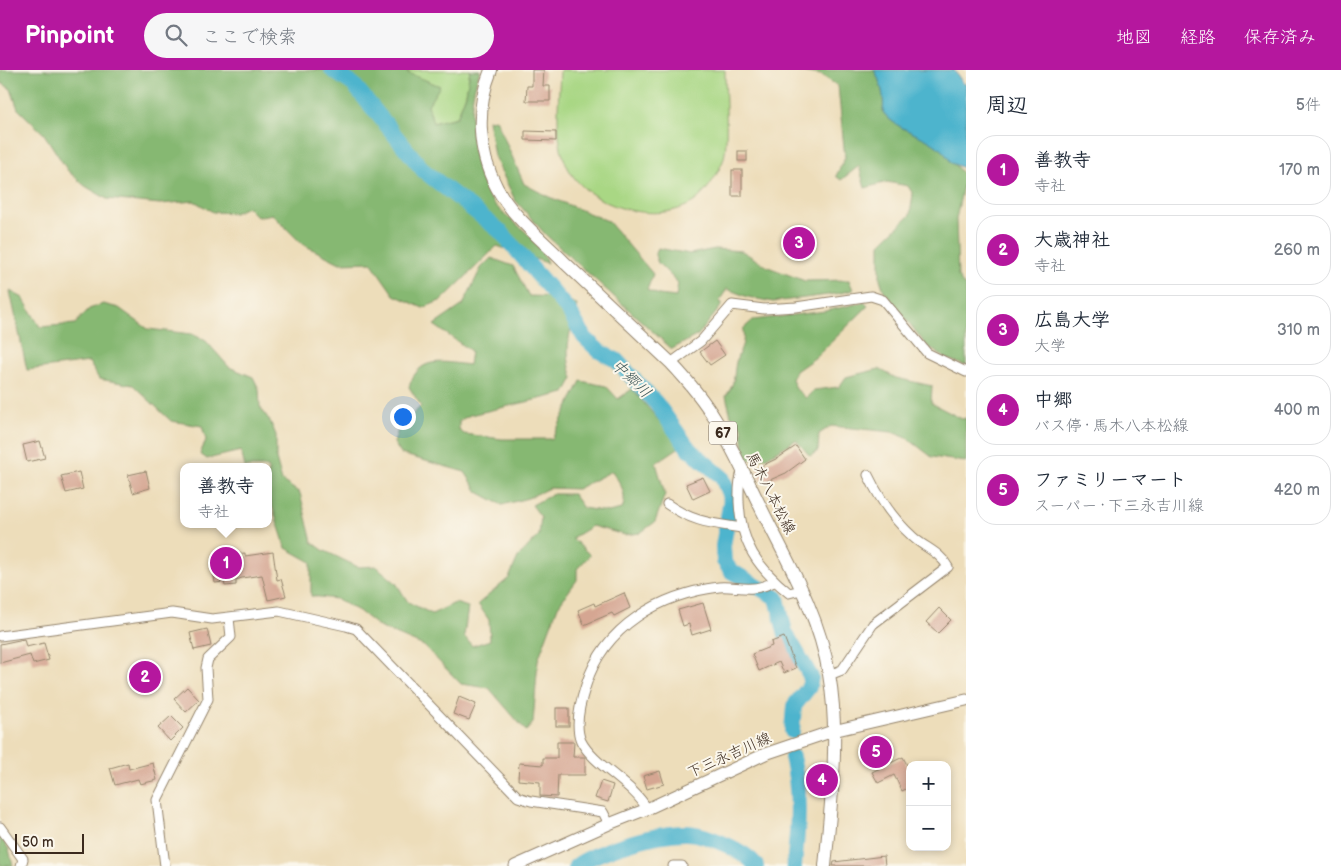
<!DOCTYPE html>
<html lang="ja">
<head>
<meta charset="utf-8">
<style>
	:root { --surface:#fff; --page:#f6f6f7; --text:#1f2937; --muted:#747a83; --line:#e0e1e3; --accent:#b5179e }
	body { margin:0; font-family:"Balsamiq Sans","Klee One",sans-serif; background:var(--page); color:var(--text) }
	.controls { position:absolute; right:15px; bottom:15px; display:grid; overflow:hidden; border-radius:10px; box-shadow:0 2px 8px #0003 }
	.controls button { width:45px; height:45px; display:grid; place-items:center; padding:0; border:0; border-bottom:1px solid var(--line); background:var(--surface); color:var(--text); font:25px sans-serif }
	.scale { position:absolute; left:15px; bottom:12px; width:69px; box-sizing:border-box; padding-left:5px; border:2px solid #3b2a1e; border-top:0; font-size:14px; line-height:18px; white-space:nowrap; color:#3b2a1e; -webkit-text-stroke:4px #fbf7ec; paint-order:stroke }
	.you { position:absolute; left:402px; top:346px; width:18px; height:18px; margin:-12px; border:4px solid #fff; border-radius:50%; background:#1a73e8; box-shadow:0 0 0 8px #1a73e833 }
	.badge { display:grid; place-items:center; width:32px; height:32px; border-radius:50%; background:var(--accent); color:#fff; font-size:16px; font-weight:700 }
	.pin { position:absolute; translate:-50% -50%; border:2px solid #fff; box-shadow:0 1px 5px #0006 }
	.popup { position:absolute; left:180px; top:393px; width:92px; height:65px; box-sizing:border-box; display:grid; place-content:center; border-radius:10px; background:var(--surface); filter:drop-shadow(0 1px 4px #0005); font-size:16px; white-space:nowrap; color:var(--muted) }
	.popup b { font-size:19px; color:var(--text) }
	.popup::after { content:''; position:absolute; left:50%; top:100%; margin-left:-10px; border:10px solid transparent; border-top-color:var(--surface) }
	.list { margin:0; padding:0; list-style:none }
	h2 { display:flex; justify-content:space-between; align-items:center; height:65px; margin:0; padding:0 20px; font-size:21px }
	h2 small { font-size:16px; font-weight:400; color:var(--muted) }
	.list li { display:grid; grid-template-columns:32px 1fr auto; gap:15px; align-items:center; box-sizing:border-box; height:70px; margin:0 10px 10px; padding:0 10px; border:1px solid var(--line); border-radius:20px }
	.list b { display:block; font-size:19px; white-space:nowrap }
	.list p { margin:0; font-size:16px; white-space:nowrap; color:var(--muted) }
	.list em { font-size:16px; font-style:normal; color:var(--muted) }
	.icon { flex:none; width:28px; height:28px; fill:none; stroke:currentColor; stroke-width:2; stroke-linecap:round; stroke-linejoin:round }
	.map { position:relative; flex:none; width:966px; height:796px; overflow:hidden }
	header { display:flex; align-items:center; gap:30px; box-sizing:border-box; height:70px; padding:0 25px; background:var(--accent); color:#fff }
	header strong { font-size:24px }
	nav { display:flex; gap:28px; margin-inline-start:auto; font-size:18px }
	.search { width:350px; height:45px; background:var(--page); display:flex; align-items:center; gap:12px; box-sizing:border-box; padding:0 18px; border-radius:28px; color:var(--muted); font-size:19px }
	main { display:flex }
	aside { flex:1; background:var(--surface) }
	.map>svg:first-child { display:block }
</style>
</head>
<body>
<header>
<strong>Pinpoint</strong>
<div class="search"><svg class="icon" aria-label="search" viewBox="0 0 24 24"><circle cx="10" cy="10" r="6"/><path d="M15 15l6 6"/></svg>ここで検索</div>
<nav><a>地図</a><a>経路</a><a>保存済み</a></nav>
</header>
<main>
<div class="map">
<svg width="966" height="796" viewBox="0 0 966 796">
	<rect width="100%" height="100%" fill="#fbf7ec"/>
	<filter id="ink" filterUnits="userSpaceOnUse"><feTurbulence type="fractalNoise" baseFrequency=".02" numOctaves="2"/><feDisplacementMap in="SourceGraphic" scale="10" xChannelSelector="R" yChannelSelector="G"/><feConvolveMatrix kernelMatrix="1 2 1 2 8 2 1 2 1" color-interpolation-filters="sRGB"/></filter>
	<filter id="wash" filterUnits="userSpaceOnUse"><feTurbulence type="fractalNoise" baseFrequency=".0096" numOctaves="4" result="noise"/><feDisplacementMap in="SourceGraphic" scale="20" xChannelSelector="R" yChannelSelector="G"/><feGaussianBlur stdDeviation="1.12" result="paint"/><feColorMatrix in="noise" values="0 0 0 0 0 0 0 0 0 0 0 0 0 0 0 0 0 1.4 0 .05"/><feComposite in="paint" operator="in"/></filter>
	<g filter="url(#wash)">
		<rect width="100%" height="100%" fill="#edddba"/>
		<!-- green -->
		<g fill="#a9d784" stroke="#728051">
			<path d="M407 0H470L466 24 457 47 433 53 428 35Z"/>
			<path d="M560 0H725C725 19 729 77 723 91 717 105 707 122 695 131 657 157 588 137 568 98 553 69 559 31 560 0Z"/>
		</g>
		<!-- forest -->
		<g fill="#86b872" stroke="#607148">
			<path d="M0 0H407L408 3 440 16 428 35 433 53 457 47 466 24 470 0H480C478 8 474 17 473 26 468 60 474 115 499 139 519 158 538 167 547 193L497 176 442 230 423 238 394 225 371 192 340 193 302 174 272 144 257 147 247 137 234 143 213 142 194 131 160 134 107 129 85 116 68 101 44 64 18 39 11 19 0 12Z"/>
			<path d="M789 0H874C881 12 885 27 883 42 894 58 916 61 932 72 945 82 953 94 965 106L956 149 958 207 966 218V296L945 288 927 276 884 221 880 209V174L910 145 913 124 908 116 887 112 865 118 859 96 841 110 836 106 845 88 838 16 821 5Z"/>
			<path d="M496 49 524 114 549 127 608 151 653 204 647 220 659 225 676 227 678 213 658 193 655 185 658 178 690 184 715 179 742 181 768 197 805 211 849 210 853 220 836 224 773 232 748 227 727 219 719 231 723 234 698 265 672 279 546 165 515 130 494 86 488 50Z"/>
			<path d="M491 188 513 196 529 226 562 227 577 235C570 263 563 279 573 308L565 323 470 345 459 351V360L464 364 502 369H552L581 311 606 316 618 329 632 319 681 376 656 393 665 424 655 452 640 463 625 465 592 456 572 468 590 485 577 499V510L558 536 538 590 533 653 526 661 489 618 461 614 424 576 379 557 359 541 336 529 311 526V492L286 478 269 427 268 397H245L241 381 207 389 200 384 206 370 202 356 171 351 133 315 99 309 89 292 27 300 10 221 23 228 40 257 75 254 89 239 103 234 119 238 148 259 192 264 206 271 229 297 253 307 259 319 260 337 270 351 276 365V389L282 411 300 423 312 472 323 480 358 497 376 496 396 513 408 532 432 544 455 533 468 537 464 566 472 576 490 570 489 550 478 534 509 508 518 487 539 465 541 447 532 435 553 424H573L583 438 608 442 622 439C628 424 620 413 612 401L577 419 549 418 528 428 502 435 478 422 465 402 401 384 394 373 398 360 421 336 409 317C419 285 442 292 469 295L471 281 434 255 463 235 481 198Z"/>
			<path d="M864 232 868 236 816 287 796 301 792 309 796 319 806 328 814 320 839 317 846 307 879 299 896 308 932 316 931 333 962 349 966 348V392L932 387 907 368 892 362 831 356 819 364 818 381 810 386 796 370 765 388 747 390 744 383 742 356 731 346 726 326C736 312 733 307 736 292 740 277 745 277 743 259L753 250 826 241Z"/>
			<path d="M0 767 9 779 13 796H0Z"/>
		</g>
		<!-- water -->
		<path fill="#4eb4cd" stroke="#446f76" d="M874 0H954L963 13 966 14V99L951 93C937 64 899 65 883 42 885 28 881 12 874 0Z"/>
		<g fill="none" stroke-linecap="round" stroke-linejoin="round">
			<!-- river -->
			<g stroke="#4eb4cd" stroke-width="16">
				<path d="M332 0 354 15 424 101 500 161 569 241 584 267 599 281 616 290 656 333 689 379 722 407 731 429 723 476 724 491 731 501 777 528 785 562 811 607 809 617 794 636 792 661"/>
				<path d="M792 687C801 722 798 760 794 796"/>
				<path d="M576 796C599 780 656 763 685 763 700 763 715 770 729 776 738 781 751 787 756 796"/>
			</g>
		</g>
		<g id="blocks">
			<!-- building -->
			<g fill="#d5a692">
				<path d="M532 0H544L543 16H550V31H526L527 16H532Z"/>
				<path d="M525 61 556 62V71L525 70Z"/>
				<rect x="738" y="81" width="9" height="10"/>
				<rect x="732" y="100" width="10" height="26"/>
				<path d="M715 271 725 285 710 295 700 282Z"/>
				<path d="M40 371 45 388 27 392 23 375Z"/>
				<path d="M796 376 805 389 786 403 763 413 757 398 778 388Z"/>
				<path d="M146 401 150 418 133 423 128 405Z"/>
				<path d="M79 402 83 419 66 423 61 406Z"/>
				<path d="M703 407 710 421 693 429 686 414Z"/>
				<path d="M236 480V484L245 483V486L273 482 277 510 281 509 286 526 268 530 262 505 242 508 236 510V515L225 516 224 512 215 513 212 491 222 490 221 482Z"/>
				<path d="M624 523 630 538 614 546 612 543 584 555 578 540 594 533 595 536Z"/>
				<path d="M703 533 711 559 692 565 689 554 683 556 678 540Z"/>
				<path d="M939 538 951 550 938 563 926 552Z"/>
				<path d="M207 559 211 576 194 580 190 563Z"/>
				<path d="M784 567 796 598 784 603 779 592 759 601 752 584 772 576 771 572Z"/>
				<path d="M24 569 26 577 44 573 49 590 33 594 30 585 0 593V574Z"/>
				<path d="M187 617 199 630 186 642 174 629Z"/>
				<path d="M459 627 476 634 469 650 453 644Z"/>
				<rect x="556" y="638" width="13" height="18"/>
				<path d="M171 646 183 658 170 671 158 658Z"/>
				<path d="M557 672H574L573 687H585V705H558L557 727 540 726V712L518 710 519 693 543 695V688H557Z"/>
				<path d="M889 672 892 685 864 692 861 679Z"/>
				<path d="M903 687 910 701V717L902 721 894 705 878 713 872 702Z"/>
				<path d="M128 693 129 699 153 693 157 710 140 714 138 709 115 715 110 698Z"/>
				<path d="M660 701 664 714 647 719 643 706Z"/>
				<path d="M601 711 613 715 608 732 595 728Z"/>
				<path d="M884 786 885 796H833L834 792Z"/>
			</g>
		</g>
	</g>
	<g filter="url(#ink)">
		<use href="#blocks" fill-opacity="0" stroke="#94846c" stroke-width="1"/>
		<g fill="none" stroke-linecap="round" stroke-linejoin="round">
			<defs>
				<g id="minor">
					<path d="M671 293 701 271 732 235 764 239 796 237 871 226 883 230 927 283 966 302"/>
					<path d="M742 402C738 413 739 422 739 432 741 474 757 497 789 523L801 520"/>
					<path d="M667 434C693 452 710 453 741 458"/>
					<path d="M0 566 172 543 212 549 279 541 346 556 356 559 518 727 531 731 603 742 609 754"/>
					<path d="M829 605 842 600 873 554 948 497C940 482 925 478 913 467 894 450 879 428 868 405"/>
					<path d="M647 739C634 714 593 695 581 671 574 655 581 630 586 615 604 556 661 524 719 517 730 516 742 519 753 518 761 518 768 514 775 512"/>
					<path d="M0 757 23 789 21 796"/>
					<path d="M165 796 157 730 208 629 206 598 208 589 231 567 229 548"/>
					<path d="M673 796H682"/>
				</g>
				<path id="secondary" d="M515 796 609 754 647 739 765 684 833 661 966 630"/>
				<path id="primary" d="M491 0C476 37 477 81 497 118 512 146 540 168 563 191 599 225 635 259 671 293 687 310 703 329 715 349 735 381 750 417 767 450 792 499 820 549 829 604 840 666 831 734 825 796"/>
			</defs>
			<!-- minor casing -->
			<use href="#minor" stroke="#94846c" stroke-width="11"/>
			<!-- secondary casing -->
			<use href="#secondary" stroke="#94846c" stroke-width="13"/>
			<!-- primary casing -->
			<use href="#primary" stroke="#94846c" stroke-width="14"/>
			<!-- minor -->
			<use href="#minor" stroke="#fff" stroke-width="9"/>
			<!-- secondary -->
			<use href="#secondary" stroke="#fff" stroke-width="11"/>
			<!-- primary -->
			<use href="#primary" stroke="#fff" stroke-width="12"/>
		</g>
	</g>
	<g text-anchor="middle" stroke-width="4" stroke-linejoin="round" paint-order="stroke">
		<!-- shield labels -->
		<rect fill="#fbf7ec" stroke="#75685c" stroke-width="1" x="709" y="351.5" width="28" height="23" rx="4"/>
		<g font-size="14" font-weight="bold" fill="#3b2a1e">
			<text x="723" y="368">67</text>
		</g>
		<!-- street labels -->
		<g font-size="15" fill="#3b2a1e" stroke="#fbf7ec">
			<text transform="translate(771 423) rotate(63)" y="5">馬木八本松線</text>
			<text transform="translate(729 685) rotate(-24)" y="5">下三永吉川線</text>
		</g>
		<!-- water labels -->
		<g font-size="16" font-style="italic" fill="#425a5b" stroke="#fbf7ec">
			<text transform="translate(632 308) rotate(44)" y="6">中郷川</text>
		</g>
	</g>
</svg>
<div class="controls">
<button>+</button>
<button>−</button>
</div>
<div class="scale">50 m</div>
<div class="you"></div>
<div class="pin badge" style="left:226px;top:493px">1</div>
<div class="popup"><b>善教寺</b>寺社</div>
<div class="pin badge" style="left:145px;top:607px">2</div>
<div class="pin badge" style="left:799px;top:173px">3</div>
<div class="pin badge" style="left:822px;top:710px">4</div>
<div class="pin badge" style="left:876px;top:682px">5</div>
</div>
<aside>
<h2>周辺<small>5件</small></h2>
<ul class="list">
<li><span class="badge">1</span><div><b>善教寺</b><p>寺社</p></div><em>170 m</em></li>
<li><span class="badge">2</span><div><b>大歳神社</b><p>寺社</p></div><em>260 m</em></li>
<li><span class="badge">3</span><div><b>広島大学</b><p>大学</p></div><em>310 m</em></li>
<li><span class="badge">4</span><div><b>中郷</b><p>バス停 · 馬木八本松線</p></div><em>400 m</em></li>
<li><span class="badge">5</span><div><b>ファミリーマート</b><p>スーパー · 下三永吉川線</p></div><em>420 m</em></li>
</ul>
</aside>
</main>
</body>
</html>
